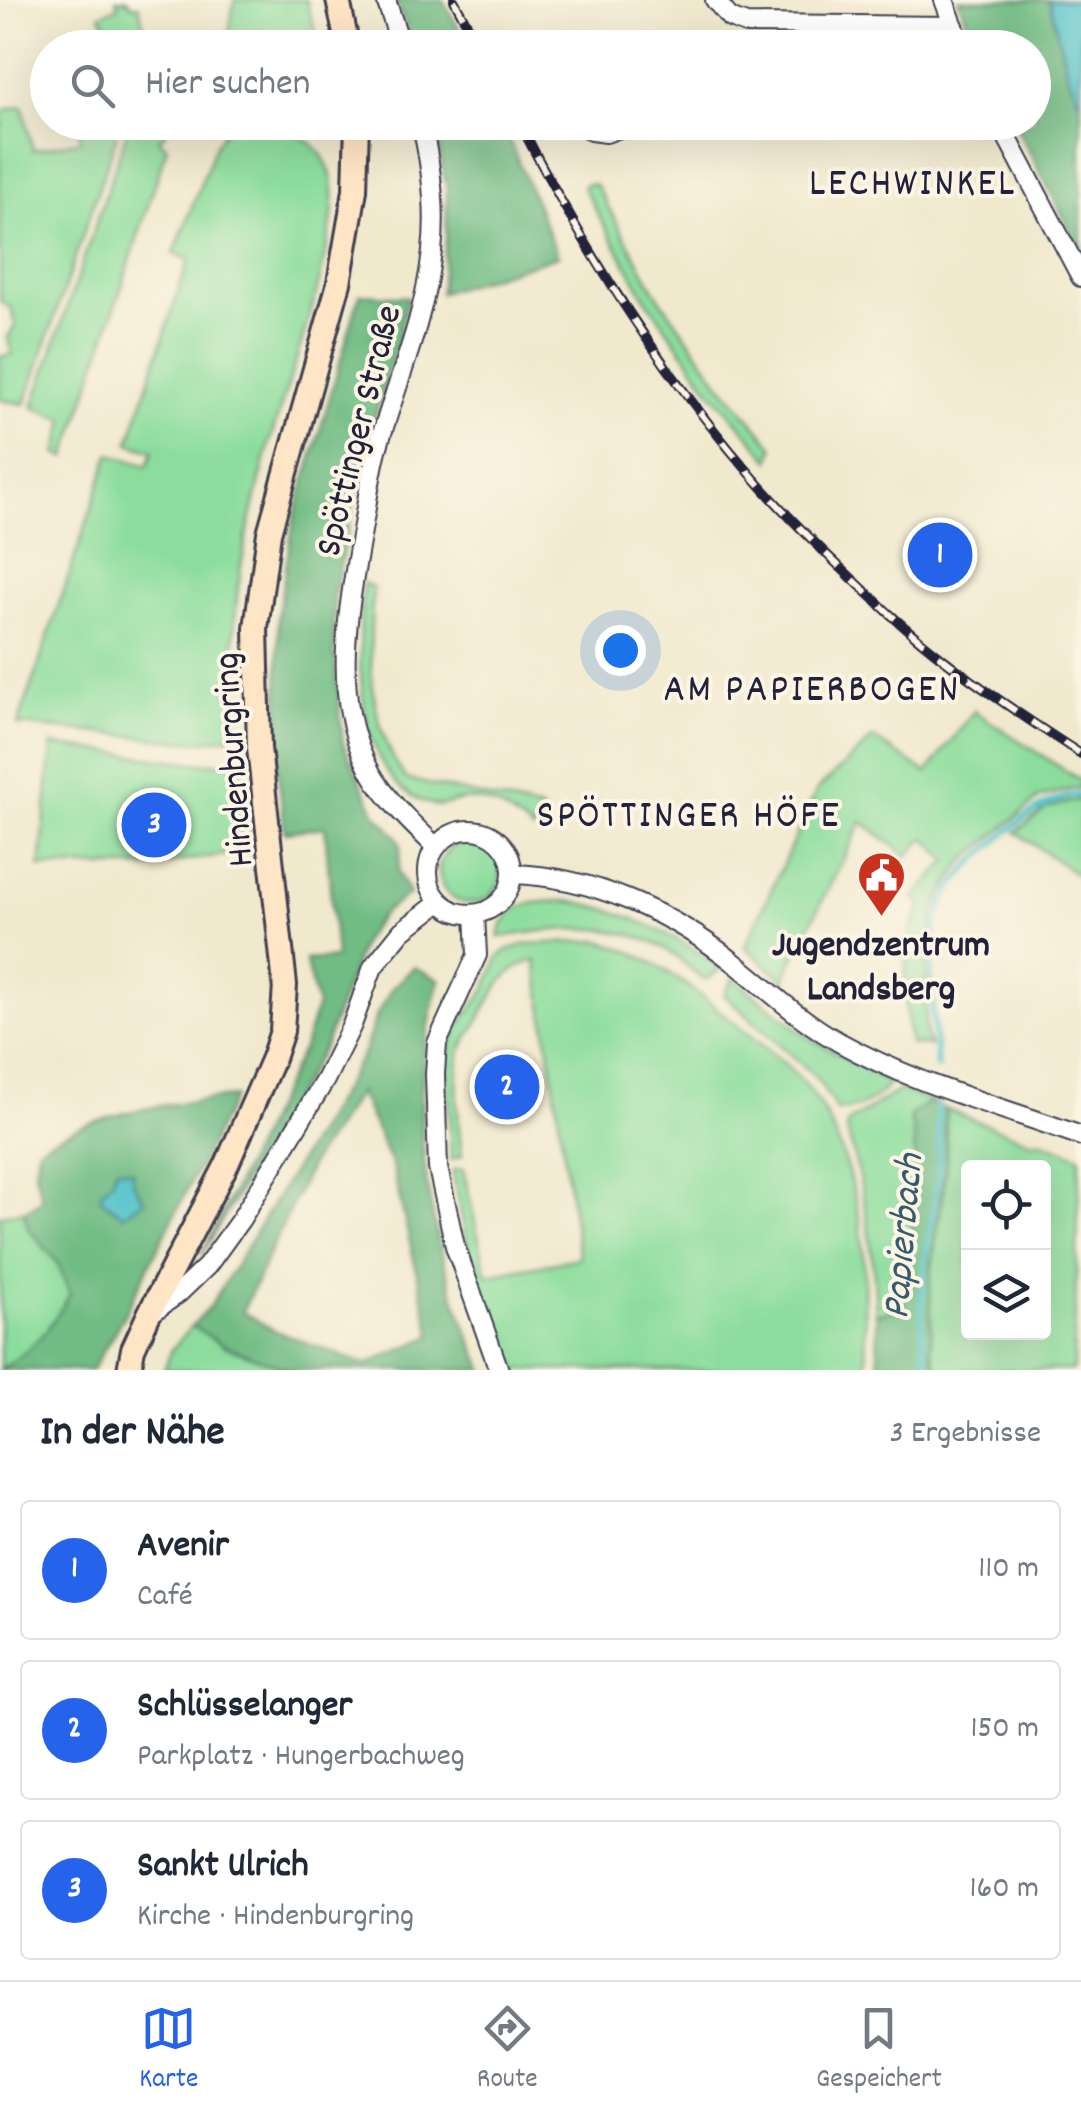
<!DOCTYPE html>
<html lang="de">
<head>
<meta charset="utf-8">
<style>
	:root { --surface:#fff; --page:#f2f2f3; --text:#1f2937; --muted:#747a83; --line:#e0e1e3; --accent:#2563eb }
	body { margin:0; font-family:Dekko,sans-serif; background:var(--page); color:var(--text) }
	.controls { position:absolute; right:30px; bottom:30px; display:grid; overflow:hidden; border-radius:10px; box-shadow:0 10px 40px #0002 }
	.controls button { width:90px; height:90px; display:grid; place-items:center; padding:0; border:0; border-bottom:2px solid var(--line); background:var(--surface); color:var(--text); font:50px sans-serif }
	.you { position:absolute; left:620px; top:650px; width:35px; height:35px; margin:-25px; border:8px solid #fff; border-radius:50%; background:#1a73e8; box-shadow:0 0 0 15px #1a73e833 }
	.badge { display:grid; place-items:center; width:65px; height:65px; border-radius:50%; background:var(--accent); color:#fff; font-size:32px; font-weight:700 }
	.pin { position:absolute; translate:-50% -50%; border:5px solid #fff; box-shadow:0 2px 10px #0006 }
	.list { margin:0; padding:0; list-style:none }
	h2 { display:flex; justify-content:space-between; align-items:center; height:130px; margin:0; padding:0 40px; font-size:42px }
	h2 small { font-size:32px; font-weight:400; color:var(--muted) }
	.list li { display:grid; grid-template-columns:65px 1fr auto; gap:30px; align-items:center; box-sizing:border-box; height:140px; margin:0 20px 20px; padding:0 20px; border:2px solid var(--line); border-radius:10px }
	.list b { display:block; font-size:38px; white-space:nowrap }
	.list p { margin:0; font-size:32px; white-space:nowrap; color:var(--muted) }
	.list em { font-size:32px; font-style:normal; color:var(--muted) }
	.icon { flex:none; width:55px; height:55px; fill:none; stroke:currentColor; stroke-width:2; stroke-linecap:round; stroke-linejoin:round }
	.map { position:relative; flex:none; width:1081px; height:1370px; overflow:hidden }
	.search { position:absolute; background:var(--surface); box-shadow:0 10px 40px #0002; left:30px; right:30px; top:30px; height:110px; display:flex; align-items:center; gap:25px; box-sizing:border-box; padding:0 35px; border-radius:55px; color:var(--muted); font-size:38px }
	.sheet { height:610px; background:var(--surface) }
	nav { display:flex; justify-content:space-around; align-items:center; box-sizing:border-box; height:140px; border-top:2px solid var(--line); background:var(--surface); font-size:28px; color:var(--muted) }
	nav a { display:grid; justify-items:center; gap:5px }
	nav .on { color:var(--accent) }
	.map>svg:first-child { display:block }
</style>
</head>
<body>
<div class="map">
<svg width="1081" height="1370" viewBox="0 0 1081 1370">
	<rect width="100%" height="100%" fill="#fcf5e5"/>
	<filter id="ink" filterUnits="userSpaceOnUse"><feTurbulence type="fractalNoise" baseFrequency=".01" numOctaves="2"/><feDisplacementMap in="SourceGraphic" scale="20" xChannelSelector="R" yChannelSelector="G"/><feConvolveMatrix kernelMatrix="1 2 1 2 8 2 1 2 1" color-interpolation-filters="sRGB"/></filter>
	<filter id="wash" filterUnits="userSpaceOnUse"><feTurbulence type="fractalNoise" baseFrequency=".0048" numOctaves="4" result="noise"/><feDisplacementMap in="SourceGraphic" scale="40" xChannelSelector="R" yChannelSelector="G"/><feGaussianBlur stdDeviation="2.25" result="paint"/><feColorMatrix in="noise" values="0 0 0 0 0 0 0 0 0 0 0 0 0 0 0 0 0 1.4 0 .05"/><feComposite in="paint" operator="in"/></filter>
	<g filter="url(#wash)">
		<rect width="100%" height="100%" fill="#f1e9ce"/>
		<!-- green -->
		<g fill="#8cdd9d" stroke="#57806c" stroke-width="2.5" fill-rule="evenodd">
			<path d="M116 0H127L131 5 139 6 146 37 130 41 123 47H119L100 15 118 6Z"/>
			<path d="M234 0H306L320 47H227Z"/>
			<path d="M23 106 33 150 81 140 77 123H117L116 138 25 404 0 400V357L12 354 8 337 15 326 11 308 0 301V126L3 125 0 111Z"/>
			<path d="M128 123H164L166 132 159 140 167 147 66 458 57 454 65 420 33 407 125 138Z"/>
			<path d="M229 123C270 122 314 127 330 172 348 224 286 386 269 444 261 476 253 508 246 540 232 604 231 672 238 736L195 742 18 725 110 454 148 466 153 451 129 443 189 259 174 254 216 144Z"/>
			<path d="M587 184 596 185 656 293 719 382 774 447 770 460 710 390 646 299 583 187Z"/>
			<path d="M363 583 373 588C369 653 366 723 406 779L542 810 533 831C513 815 491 797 464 800 453 801 444 808 433 805 350 782 358 649 363 583Z"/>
			<path d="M974 711 1081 781V787L1039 798 963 862 942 894 934 911 926 966V1034L930 1046 910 1044C904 1002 899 943 922 906L914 898 948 860 925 838 908 856 862 822 786 973V982L745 947 817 790 873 738 927 773Z"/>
			<path d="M52 745 195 763H241L251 851 143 867H40Z"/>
			<path d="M1081 799V878L1016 832 1047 808Z"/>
			<circle cx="470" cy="872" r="31"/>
			<path d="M562 901C613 904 682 937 721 969L708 979 702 978C690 969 677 956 664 948 609 919 557 929 499 937 508 900 530 903 562 901Z"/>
			<path d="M598 941C648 952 689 986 728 1018 755 1041 787 1061 809 1089 842 1132 862 1209 864 1263 865 1299 863 1334 868 1370H513L470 1257 452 1170 463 1169 487 1275 579 1258 536 961C504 964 489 1002 475 1027 470 1035 462 1045 460 1054 455 1087 458 1124 462 1156L451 1160 447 1057 458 1026 485 991 498 958 507 950 527 944Z"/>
			<path d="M733 978 810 1038 889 1083C878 1100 858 1111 837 1110L815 1076 724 995Z"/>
			<path d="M900 1090 930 1101 911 1116C923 1175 909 1249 903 1309L876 1314C874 1250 865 1190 846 1128L849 1122Z"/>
			<path d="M945 1109 1035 1143 1037 1140 1080 1156 1073 1370H939C912 1316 944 1221 946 1163 947 1145 946 1127 945 1109ZM968 1168H1044V1332H968Z"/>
			<path d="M24 1211 28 1228 57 1262 70 1294C53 1324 34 1356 0 1368V1215Z"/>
			<path d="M192 1326 225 1346 291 1370H164L172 1349Z"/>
		</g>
		<!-- forest -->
		<g fill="#71bc84" stroke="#4a6f60" stroke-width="2.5" fill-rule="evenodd">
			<path d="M395 0H443L469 47H415Z"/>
			<path d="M958 0H1049L1068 75 1081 105V250L1014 123 1034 122V48L978 47Z"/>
			<path d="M434 123H502L558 256 440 293 446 238 447 190Z"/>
			<path d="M360 294 408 297 399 336 364 454 334 595V648L343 743 376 814 398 838 401 847 398 872 409 894 384 912 363 940 325 1045 201 1256 305 1044 317 1006 305 960 336 958 325 827 285 832 275 749 279 737 278 614 294 519Z"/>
			<path d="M414 967 440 980C401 1110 428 1249 484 1370H291L225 1346 192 1326 211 1305 341 1092 364 1052 377 1014 392 988ZM359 1092 392 1166 432 1336 366 1365 276 1331 242 1312 313 1160Z"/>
			<path d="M234 1097 123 1317 92 1370H0C33 1349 50 1329 70 1294L57 1262 28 1228 24 1211 42 1200 35 1173 38 1148C95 1112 168 1103 234 1097Z"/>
			<path d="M930 1101 945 1109 946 1165 930 1280 932 1356 939 1370H879L876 1314 903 1309C909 1249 923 1174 910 1116Z"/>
		</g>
		<!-- water -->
		<g fill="#57c5cb" stroke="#3c7483" stroke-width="2.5">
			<path d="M1049 0H1081V105L1068 75Z"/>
			<path d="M117 1168 132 1171 133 1182 144 1201 123 1215 102 1200 101 1192 112 1181Z"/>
		</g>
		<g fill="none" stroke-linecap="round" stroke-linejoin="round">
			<!-- stream -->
			<g stroke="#57c5cb" stroke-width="6">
				<path d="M937 1067C934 1018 922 944 945 899 958 876 976 859 996 842 1026 815 1041 802 1081 794"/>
				<path d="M930 1370C910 1318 932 1231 938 1176 941 1152 937 1128 938 1105"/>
			</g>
		</g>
	</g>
	<g filter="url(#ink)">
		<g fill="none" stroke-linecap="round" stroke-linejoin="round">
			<defs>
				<g id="street">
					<path d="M386 0 402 48"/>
					<path d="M715 0 730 18 746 24 954 26"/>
					<path d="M944 0 962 48"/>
					<path d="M421 122C431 164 437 208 432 251 425 317 398 380 379 443 371 469 368 498 363 525 350 600 331 686 364 759 379 793 409 821 436 847"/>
					<path d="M999 122 1081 277"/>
					<path d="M591 131 606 133 636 122"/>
					<circle cx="470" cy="872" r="42"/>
					<path d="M512 874C593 876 674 914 736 964 770 991 801 1021 839 1042 916 1085 999 1106 1081 1136"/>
					<path d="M475 914 477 955 437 1043 435 1074 438 1168 455 1246 499 1370"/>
					<path d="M150 1314 179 1293 207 1266 241 1219 325 1080 352 1025 373 967 402 931 440 902"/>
				</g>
				<g id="secondary">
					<path d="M338 0 348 48"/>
					<path d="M129 1370 133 1349 149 1314 227 1164 273 1058 282 1031 285 985 259 748 256 628 269 533 339 283 355 190 357 122"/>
				</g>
			</defs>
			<!-- street casing -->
			<use href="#street" stroke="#414051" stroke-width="22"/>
			<!-- secondary casing -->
			<use href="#secondary" stroke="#414051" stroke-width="28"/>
			<!-- street -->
			<use href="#street" stroke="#fff" stroke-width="18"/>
			<!-- secondary -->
			<use href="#secondary" stroke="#fee5c5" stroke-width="22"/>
			<defs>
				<g id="rail">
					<path d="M454 0 480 48"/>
					<path d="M519 122C584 249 659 369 752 476 793 524 845 572 891 615 949 668 1016 712 1081 754"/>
				</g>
			</defs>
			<!-- rail casing -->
			<use href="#rail" stroke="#22223b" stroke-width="10"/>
			<!-- rail -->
			<use href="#rail" stroke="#fcf5e5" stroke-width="6" stroke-dasharray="19" stroke-linecap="butt"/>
		</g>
	</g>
	<!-- icons -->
	<defs>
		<symbol id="civic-pin" viewBox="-11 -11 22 30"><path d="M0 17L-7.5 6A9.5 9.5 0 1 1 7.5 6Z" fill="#c8321e" stroke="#fcf5e5"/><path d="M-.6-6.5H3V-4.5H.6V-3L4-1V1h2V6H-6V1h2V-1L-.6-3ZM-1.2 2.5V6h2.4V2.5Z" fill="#fff"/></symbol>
	</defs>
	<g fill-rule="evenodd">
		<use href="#civic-pin" x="854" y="848" width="55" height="75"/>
	</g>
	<g text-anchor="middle" stroke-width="8" stroke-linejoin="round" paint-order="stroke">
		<!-- street labels -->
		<g font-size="38" fill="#22223b" stroke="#fcf5e5">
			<text transform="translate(356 430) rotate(-76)" y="13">Spöttinger Straße</text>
			<text transform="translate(231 760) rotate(-94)" y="13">Hindenburgring</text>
		</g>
		<!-- poi labels -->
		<g font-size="38" font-weight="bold" fill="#22223b" stroke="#fcf5e5">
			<text x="881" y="955">Jugendzentrum<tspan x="881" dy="44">Landsberg</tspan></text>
		</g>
		<!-- neighbourhood labels -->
		<g font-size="40" letter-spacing="2.5" fill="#22223b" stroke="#fcf5e5">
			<text x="913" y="194">LECHWINKEL</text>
			<text x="812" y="700">AM PAPIERBOGEN</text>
			<text x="689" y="826">SPÖTTINGER HÖFE</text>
		</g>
		<!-- water labels -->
		<g font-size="40" font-style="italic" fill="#355b6d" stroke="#fcf5e5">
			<text transform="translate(900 1236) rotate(-85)" y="14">Papierbach</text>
		</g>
	</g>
</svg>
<div class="controls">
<button><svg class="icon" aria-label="locate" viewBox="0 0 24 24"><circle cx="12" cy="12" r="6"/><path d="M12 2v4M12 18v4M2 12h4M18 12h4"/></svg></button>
<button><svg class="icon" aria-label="layers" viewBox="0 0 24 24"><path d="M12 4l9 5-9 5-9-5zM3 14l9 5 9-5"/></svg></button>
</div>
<div class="you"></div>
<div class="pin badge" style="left:940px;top:555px">1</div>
<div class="pin badge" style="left:507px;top:1087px">2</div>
<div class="pin badge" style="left:154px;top:825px">3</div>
<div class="search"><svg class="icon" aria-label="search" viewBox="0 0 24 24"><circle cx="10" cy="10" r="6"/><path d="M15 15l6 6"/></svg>Hier suchen</div>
</div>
<section class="sheet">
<h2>In der Nähe<small>3 Ergebnisse</small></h2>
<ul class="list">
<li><span class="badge">1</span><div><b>Avenir</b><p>Café</p></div><em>110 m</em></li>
<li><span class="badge">2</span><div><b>Schlüsselanger</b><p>Parkplatz · Hungerbachweg</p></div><em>150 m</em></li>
<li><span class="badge">3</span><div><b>Sankt Ulrich</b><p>Kirche · Hindenburgring</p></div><em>160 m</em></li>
</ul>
</section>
<nav>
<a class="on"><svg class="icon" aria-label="map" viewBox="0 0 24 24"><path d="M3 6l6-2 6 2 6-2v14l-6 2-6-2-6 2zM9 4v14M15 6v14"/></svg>Karte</a>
<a><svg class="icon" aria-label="directions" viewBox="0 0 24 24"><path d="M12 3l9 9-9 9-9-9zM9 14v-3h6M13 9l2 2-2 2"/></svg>Route</a>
<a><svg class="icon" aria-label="saved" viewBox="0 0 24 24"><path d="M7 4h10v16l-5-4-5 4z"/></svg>Gespeichert</a>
</nav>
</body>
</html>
